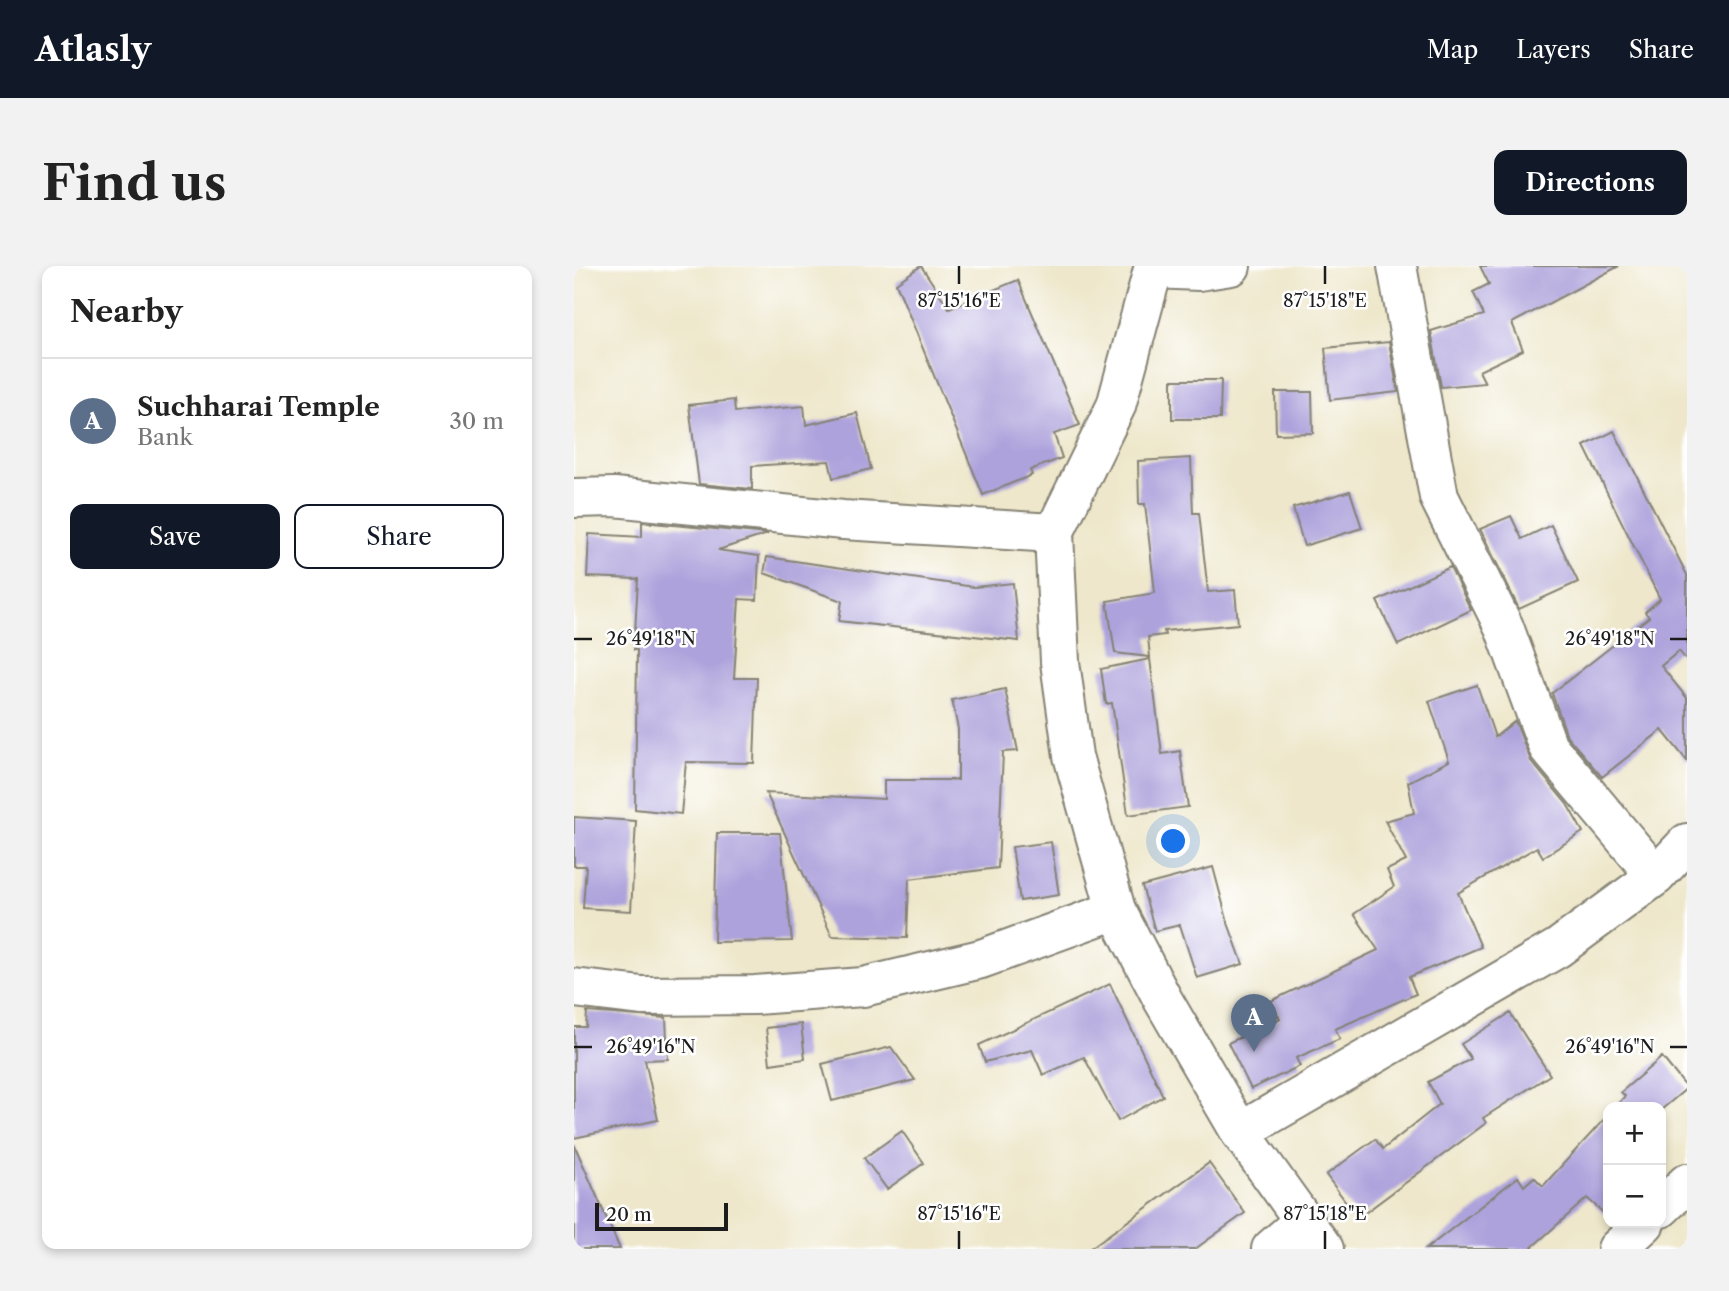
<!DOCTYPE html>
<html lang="en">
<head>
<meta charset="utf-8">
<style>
	:root { --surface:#fff; --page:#f2f2f2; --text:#222; --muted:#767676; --line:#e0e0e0; --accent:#111827 }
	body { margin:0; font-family:"Libre Caslon Text",serif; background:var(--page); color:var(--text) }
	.controls { position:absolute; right:21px; bottom:21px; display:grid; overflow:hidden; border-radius:14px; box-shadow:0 4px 10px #0003 }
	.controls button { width:63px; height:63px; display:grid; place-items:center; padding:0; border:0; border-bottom:2px solid var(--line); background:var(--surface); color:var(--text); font:35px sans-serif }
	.scale { position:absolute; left:21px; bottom:18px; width:133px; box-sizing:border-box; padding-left:7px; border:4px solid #1c1c1c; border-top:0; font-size:19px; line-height:24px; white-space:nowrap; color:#1c1c1c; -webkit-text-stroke:5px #fff; paint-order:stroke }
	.you { position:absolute; left:600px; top:576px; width:24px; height:24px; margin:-18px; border:5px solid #fff; border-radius:50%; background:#1a73e8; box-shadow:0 0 0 10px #1a73e833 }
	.badge { display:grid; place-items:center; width:46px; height:46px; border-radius:50%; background:var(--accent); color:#fff; font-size:23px; font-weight:700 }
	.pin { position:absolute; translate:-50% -58px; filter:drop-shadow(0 2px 4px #0008) }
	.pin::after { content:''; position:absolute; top:37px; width:24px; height:21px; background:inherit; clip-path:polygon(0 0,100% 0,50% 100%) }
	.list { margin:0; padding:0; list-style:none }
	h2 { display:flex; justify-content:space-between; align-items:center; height:91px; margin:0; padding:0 28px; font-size:30px }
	h2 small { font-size:23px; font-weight:400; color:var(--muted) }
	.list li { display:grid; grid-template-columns:46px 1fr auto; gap:21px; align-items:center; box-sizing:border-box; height:126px; padding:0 28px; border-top:2px solid var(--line) }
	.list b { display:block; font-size:26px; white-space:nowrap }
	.list p { margin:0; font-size:23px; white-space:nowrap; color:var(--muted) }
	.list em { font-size:23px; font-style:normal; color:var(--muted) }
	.actions { display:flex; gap:14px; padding:21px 28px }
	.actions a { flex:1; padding:16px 0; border:2px solid var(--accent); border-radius:14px; text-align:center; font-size:24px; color:var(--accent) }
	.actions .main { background:var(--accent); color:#fff }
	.map { position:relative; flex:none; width:1113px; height:983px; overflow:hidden; border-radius:14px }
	header { display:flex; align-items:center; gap:42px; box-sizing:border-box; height:98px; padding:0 35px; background:var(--accent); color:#fff }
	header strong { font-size:33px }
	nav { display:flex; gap:38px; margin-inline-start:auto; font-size:24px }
	.intro { display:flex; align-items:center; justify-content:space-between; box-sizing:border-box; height:168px; padding:0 42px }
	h1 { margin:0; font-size:49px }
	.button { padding:18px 32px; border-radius:14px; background:var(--accent); color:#fff; font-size:24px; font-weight:700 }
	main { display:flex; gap:42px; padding:0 42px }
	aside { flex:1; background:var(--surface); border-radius:14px; box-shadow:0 4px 10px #0003 }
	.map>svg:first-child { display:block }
</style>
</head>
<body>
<header>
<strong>Atlasly</strong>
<nav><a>Map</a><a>Layers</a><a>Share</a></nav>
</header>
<div class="intro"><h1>Find us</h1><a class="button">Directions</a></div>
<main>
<aside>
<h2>Nearby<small></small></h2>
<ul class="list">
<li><span class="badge" style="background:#5c6f8a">A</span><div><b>Suchharai Temple</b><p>Bank</p></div><em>30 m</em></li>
</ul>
<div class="actions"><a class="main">Save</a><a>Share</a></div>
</aside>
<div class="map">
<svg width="1113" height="983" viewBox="0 0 1113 983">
	<rect width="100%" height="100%" fill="#fff"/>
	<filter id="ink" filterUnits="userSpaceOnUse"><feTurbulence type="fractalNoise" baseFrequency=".0143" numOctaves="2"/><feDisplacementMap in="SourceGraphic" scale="14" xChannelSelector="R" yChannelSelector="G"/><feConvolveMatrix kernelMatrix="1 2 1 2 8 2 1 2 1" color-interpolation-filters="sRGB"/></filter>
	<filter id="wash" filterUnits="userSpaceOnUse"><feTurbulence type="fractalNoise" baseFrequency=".00686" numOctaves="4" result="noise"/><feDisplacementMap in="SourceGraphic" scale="28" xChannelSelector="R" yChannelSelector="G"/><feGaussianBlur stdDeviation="1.57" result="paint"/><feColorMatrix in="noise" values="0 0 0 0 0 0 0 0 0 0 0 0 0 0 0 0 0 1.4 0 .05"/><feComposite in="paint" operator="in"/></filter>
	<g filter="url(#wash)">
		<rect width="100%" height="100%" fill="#eee7cb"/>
		<g id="blocks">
			<!-- building -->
			<g fill="#ada2db">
				<path d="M347 0 375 42 444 14 506 159 480 168 488 192 456 204 458 209 409 229 322 17Z"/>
				<path d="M906 0H1045L938 57 949 84 905 105 911 117 867 121 857 65 910 49 899 26 915 18Z"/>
				<path d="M815 76 824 126 756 134 751 82Z"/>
				<path d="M598 114H647L646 153H598Z"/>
				<path d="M701 126H738L739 167 702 168Z"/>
				<path d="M160 134 161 146 230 140 232 159 283 147 297 203 259 212 255 195 178 200V223L125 218 115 139Z"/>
				<path d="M1040 165 1113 309V395L1105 385 1087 400 1113 432V495L1088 464 1028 511 993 470 978 427 1075 351 1071 346 1086 333 1010 180Z"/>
				<path d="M617 192 619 247H625L634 326 661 324 664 358 590 365 591 369 574 371 576 391 541 387 533 335 581 327 571 238H565L564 195Z"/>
				<path d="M776 225 788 262 730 280 719 242Z"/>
				<path d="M937 250 948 273 977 259 1004 316 945 343 906 263Z"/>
				<path d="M68 256 194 268 144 284 185 290 183 334 165 333 160 412H183L180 497 112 496 107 548 61 543 63 384H60L64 313 13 311 15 268 68 271Z"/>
				<path d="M193 291 400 321 439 317 445 375 265 355 268 335 190 307Z"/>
				<path d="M876 301 897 344 824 379 803 335Z"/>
				<path d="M576 393 588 488 606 485 614 541 554 549 538 437 532 438 527 403Z"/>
				<path d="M903 419 921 471 941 455 957 495 993 538 1009 566 969 591 963 581 884 627 907 681 835 711 842 728 761 763 766 773 722 792 726 800 677 823 654 777 706 753 697 735 804 684 780 648 820 621 813 604 832 595 811 555 840 547 834 516 875 495 855 435Z"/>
				<path d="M431 423 444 485 429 486 424 602 335 613 333 672 258 670 192 527 310 533V514H384V463L378 434Z"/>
				<path d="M0 551 62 555 57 645 9 642 12 600H0Z"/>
				<path d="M143 567H206L218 675 140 676Z"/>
				<path d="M477 576 485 629 446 635 438 581Z"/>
				<path d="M639 601 654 657 669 698 623 712 606 659 581 665 568 620Z"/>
				<path d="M536 718 589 830 544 855 510 791 469 809 458 784 411 796 405 779Z"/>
				<path d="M13 746 92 752 94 793 71 794 84 854 0 872V761H12Z"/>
				<path d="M936 747 976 809 909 852 912 857 784 952 752 909 801 873 809 883 866 838 854 816 897 793 887 778Z"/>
				<path d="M227 758 231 793 196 798 192 762Z"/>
				<path d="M317 781 341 814 258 835 248 798Z"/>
				<path d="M1088 791 1113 822 1087 844 1041 841 1051 830 1047 826Z"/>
				<path d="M1034 849V951L1013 932 956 983H852L944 911 950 920 960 911 969 920Z"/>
				<path d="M328 865 350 897 313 923 290 892Z"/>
				<path d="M0 878 46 983H0Z"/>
				<path d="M635 897 671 947 621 983H515Z"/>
			</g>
		</g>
	</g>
	<g filter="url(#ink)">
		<use href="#blocks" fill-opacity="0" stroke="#858274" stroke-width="2"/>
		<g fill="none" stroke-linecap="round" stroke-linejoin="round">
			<defs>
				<g id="minor">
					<path d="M580 0 542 140 480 267 486 396 499 490 542 644 589 734 666 866 750 983"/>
					<path d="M823 0 865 231 930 361 974 481 1082 610"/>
					<path d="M580 3 625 5 657 0"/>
					<path d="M0 232 40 231 269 254 480 267"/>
					<path d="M0 722 68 730 181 729 289 721 407 693 542 644"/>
					<path d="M666 866 984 682 1082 610 1113 577"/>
					<path d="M1087 942 1113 917"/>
					<path d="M697 983 728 956"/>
					<path d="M1043 983 1071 957"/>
				</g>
			</defs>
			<!-- minor casing -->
			<use href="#minor" stroke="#858274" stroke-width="42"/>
			<!-- minor -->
			<use href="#minor" stroke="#fff" stroke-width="38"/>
		</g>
	</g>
	<!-- ticks -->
	<path fill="none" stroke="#1c1c1c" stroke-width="2.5" d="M385 0V18M751 0V18M0 373H18M1096 373H1113M0 781H18M1096 781H1113M385 965V983M751 965V983"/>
	<g font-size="18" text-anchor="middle" fill="#1c1c1c" stroke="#fff" stroke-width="5" stroke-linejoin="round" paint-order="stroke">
		<text x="385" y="41">87°15'16"E</text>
		<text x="751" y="41">87°15'18"E</text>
		<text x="77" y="379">26°49'18"N</text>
		<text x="1036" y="379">26°49'18"N</text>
		<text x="77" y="787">26°49'16"N</text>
		<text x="1036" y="787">26°49'16"N</text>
		<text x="385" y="954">87°15'16"E</text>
		<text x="751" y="954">87°15'18"E</text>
	</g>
</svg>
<div class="controls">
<button>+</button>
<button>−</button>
</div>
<div class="scale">20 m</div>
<div class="you"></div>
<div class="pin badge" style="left:680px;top:786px;background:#5c6f8a">A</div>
</div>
</main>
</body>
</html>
